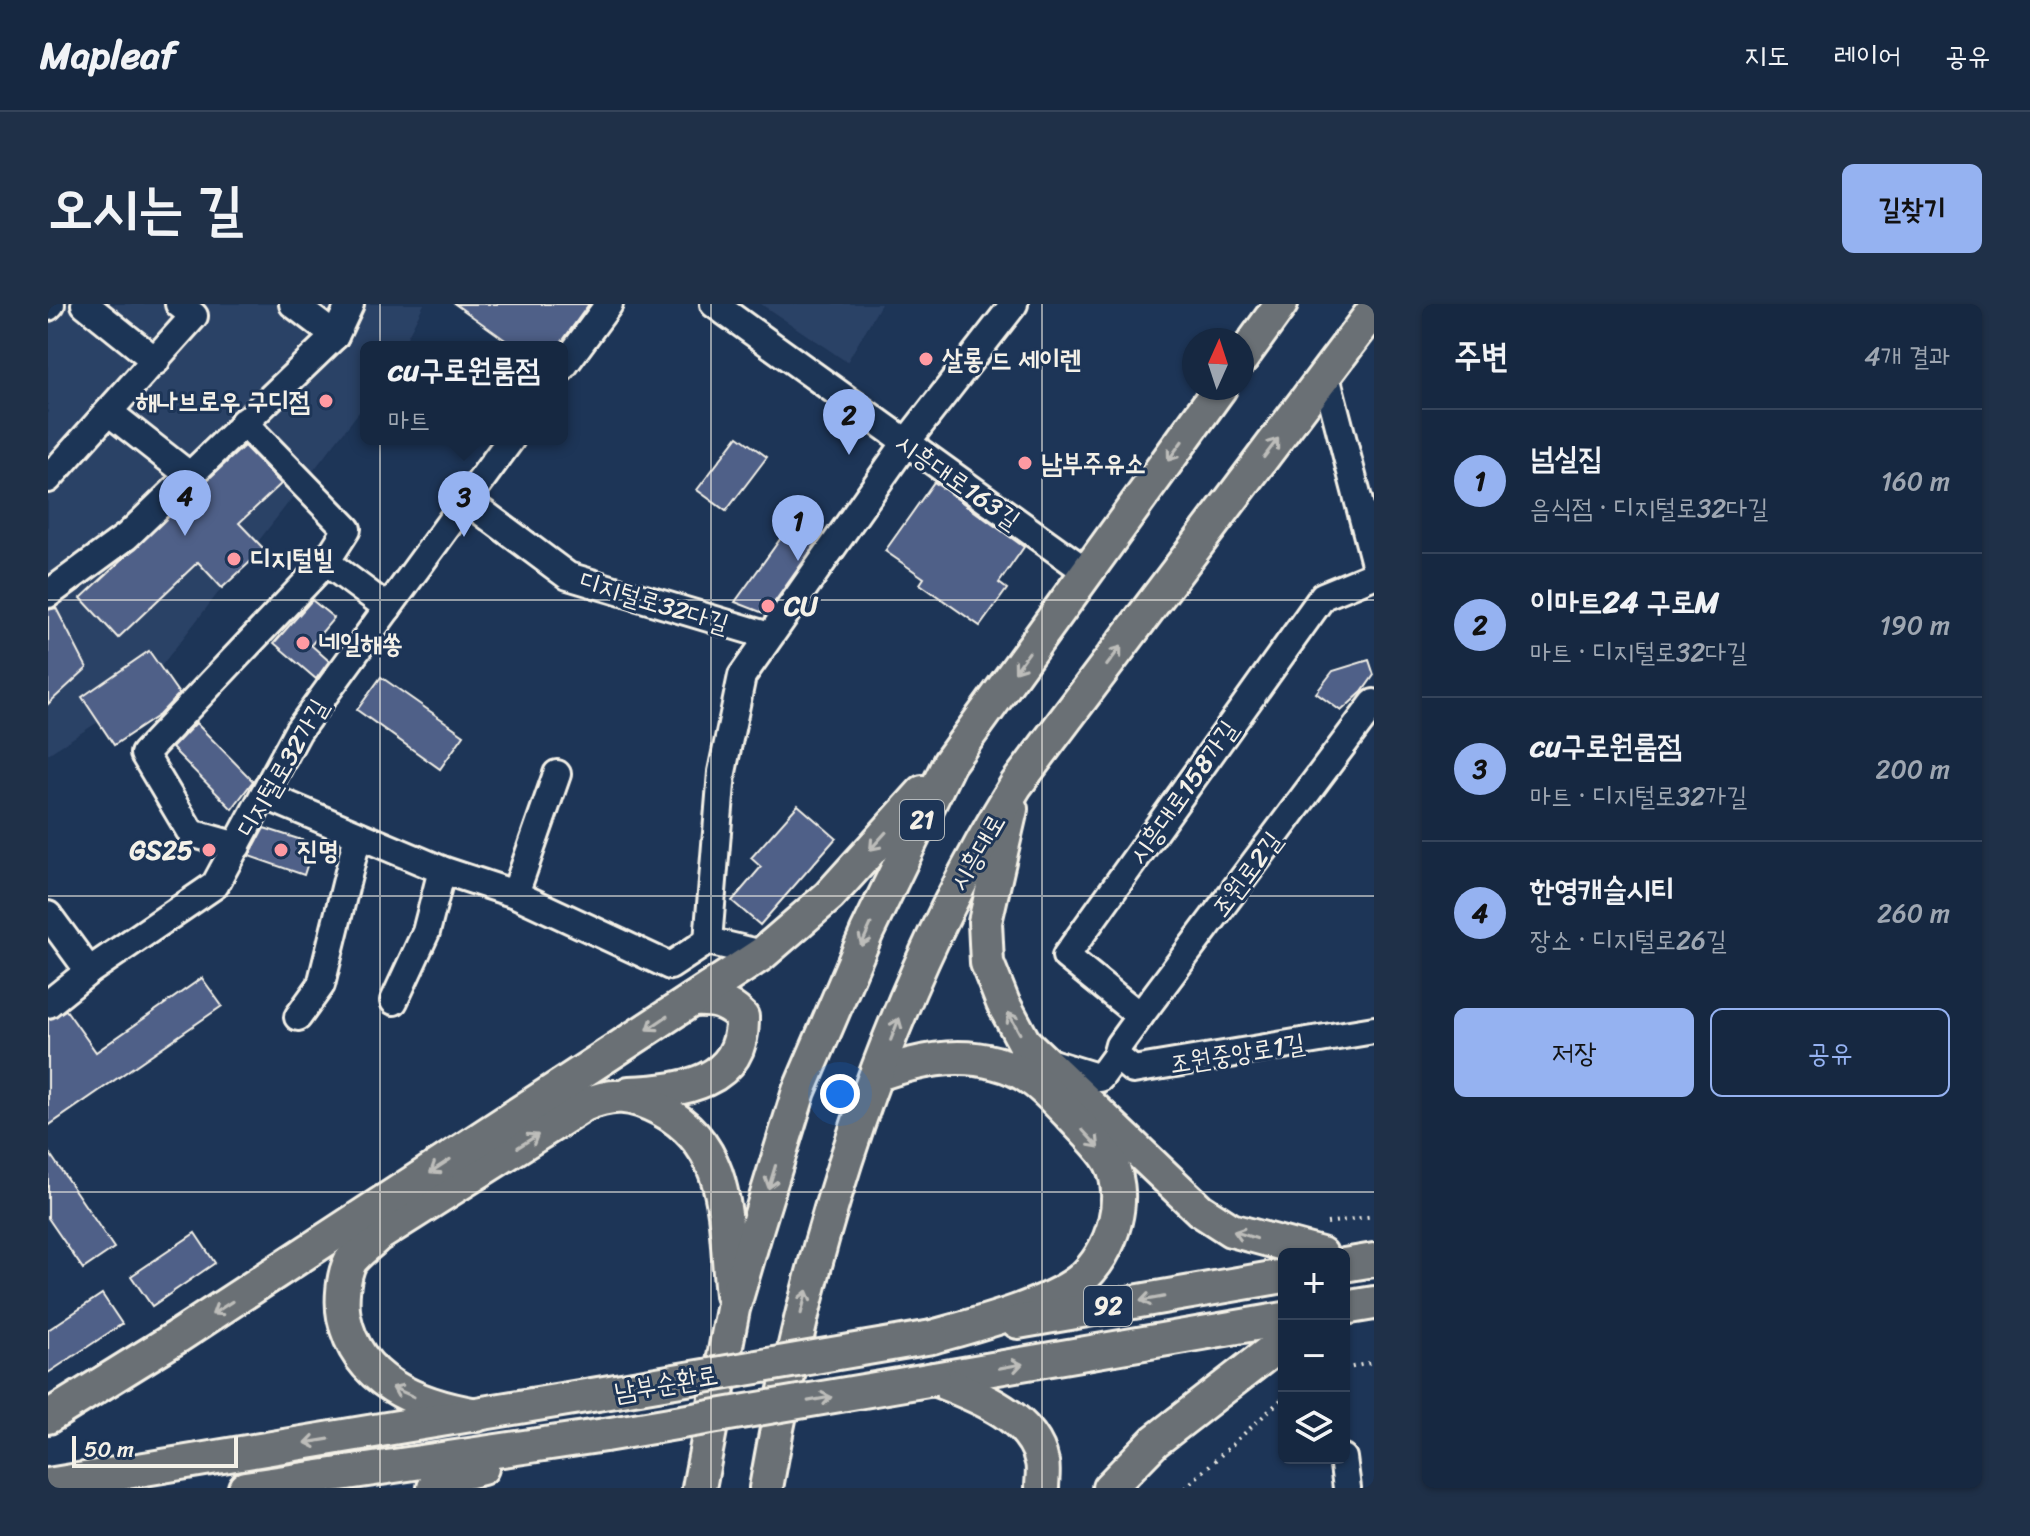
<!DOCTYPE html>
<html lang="ko">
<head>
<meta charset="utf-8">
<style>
	:root { --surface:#162841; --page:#1f3048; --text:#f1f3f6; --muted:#9ea6b1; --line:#35445a; --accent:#95b2f1 }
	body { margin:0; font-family:Sriracha,"Poor Story",sans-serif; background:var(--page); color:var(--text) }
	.controls { position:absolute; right:24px; bottom:24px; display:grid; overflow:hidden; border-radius:12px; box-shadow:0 2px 6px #0004 }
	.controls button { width:72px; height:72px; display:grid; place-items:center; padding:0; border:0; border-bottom:2px solid var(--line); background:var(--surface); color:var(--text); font:40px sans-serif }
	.compass { position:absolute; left:1134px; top:24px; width:72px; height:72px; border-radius:50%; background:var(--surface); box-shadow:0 2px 6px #0004; rotate:3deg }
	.scale { position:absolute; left:24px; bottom:20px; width:166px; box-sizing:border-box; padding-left:8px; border:4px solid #f4f1e8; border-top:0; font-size:22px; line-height:28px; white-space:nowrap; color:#f4f1e8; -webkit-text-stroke:6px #1d3557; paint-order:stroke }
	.you { position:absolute; left:792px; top:790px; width:28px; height:28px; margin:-20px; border:6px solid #fff; border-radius:50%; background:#1a73e8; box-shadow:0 0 0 12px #1a73e833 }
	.badge { display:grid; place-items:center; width:52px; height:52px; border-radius:50%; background:var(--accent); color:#111; font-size:26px; font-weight:700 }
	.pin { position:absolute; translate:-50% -66px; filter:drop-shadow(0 2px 4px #0008) }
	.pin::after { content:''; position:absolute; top:42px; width:28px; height:24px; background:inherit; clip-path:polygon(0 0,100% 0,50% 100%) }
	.popup { position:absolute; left:312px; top:37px; width:208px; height:104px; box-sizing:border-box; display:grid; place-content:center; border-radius:12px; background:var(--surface); filter:drop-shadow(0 2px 6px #0005); font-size:26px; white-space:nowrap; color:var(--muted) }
	.popup b { font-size:30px; color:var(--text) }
	.popup::after { content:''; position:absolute; left:50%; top:100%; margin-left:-16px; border:16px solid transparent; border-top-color:var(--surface) }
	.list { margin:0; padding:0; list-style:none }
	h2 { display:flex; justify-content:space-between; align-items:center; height:104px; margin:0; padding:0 32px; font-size:34px }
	h2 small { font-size:26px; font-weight:400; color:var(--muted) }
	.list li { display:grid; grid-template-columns:52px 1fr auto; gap:24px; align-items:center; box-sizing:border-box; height:144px; padding:0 32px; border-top:2px solid var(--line) }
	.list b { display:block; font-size:30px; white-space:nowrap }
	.list p { margin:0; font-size:26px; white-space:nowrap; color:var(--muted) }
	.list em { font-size:26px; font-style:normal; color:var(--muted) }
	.actions { display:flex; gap:16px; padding:24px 32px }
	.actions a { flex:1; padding:18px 0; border:2px solid var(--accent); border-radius:12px; text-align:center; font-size:28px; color:var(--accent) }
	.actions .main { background:var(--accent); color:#111 }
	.icon { flex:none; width:44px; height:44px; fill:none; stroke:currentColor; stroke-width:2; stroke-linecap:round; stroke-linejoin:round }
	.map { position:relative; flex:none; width:1326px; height:1184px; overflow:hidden; border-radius:12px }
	header { display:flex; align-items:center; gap:48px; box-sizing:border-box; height:112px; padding:0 40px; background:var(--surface); border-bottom:2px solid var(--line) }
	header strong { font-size:38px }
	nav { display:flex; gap:44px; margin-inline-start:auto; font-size:28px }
	.intro { display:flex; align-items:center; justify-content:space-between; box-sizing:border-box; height:192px; padding:0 48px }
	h1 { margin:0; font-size:56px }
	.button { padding:20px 36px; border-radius:12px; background:var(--accent); color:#111; font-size:28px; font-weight:700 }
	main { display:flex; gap:48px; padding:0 48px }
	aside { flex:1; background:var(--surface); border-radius:12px; box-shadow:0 2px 6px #0004 }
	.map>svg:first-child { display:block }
</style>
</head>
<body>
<header>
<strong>Mapleaf</strong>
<nav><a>지도</a><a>레이어</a><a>공유</a></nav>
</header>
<div class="intro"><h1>오시는 길</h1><a class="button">길찾기</a></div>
<main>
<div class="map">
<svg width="1326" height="1184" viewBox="0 0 1326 1184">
	<rect width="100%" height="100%" fill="#1d3557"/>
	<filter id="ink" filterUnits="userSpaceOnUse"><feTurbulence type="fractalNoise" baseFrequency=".0125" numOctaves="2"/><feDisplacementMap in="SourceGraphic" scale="16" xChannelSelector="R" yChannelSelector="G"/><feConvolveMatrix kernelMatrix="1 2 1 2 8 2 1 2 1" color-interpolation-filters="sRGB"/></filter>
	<g filter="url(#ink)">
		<!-- built -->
		<g fill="#2c4266">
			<path d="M0 0H376L354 43H318V99L89 393 0 450Z"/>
			<path d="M713 0H833L799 58Z"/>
		</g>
		<!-- building -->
		<g fill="#4f6088" stroke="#f4f1e8" stroke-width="2">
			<path d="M407 0H541L510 43H467Z"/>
			<path d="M690 132 719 153 678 207 649 186Z"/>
			<path d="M196 142 233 180 191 219 216 245 174 284 150 258 70 334 33 294Z"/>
			<path d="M886 178 976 243 951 279 959 285 932 322 872 280 876 274 837 247Z"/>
			<path d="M743 220 769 238 718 310 687 298Z"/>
			<path d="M264 296 286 314 263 341 281 357 268 375 226 339Z"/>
			<path d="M8 304 39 364 0 400V306Z"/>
			<path d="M101 347 131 390 111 411 66 441 34 393Z"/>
			<path d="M1321 356 1326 371 1314 388 1293 407 1268 389 1285 367Z"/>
			<path d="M333 373 416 431 392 465 309 406Z"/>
			<path d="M148 419 205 477 184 505 124 444Z"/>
			<path d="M750 501 788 534 712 621 684 597 713 563 703 554Z"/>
			<path d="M216 524 266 540 256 571 201 552Z"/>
			<path d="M154 674 174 702 0 822V716L18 706 48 748Z"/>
			<path d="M0 847 66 944 35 965 0 914Z"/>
			<path d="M147 929 167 959 104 1002 83 972Z"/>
			<path d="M54 990 74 1020 0 1069V1026Z"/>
		</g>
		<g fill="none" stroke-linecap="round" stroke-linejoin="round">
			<defs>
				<g id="minor">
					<path d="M37 0 108 57"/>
					<path d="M245 0 287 32"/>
					<path d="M666 0 1039 268"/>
					<path d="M0 3 3 0"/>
					<path d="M514 64 561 0"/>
					<path d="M1278 72 1326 256"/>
					<path d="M62 109 141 171"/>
					<path d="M195 118 299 225 278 258 340 304"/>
					<path d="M0 175 146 12 131 0"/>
					<path d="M418 196 520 272 721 332"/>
					<path d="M0 290 79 232 287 32 302 0"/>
					<path d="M1326 399 1092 712 1071 741 1068 752 1085 766 1326 726"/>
					<path d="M216 491 394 566 467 590 622 662 660 637 714 650"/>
					<path d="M189 542 143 529 96 450 278 258"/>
					<path d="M467 590 509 470"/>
					<path d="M0 611 41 667"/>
					<path d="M660 637 674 468 694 372 857 140 966 0"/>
					<path d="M346 697 378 628 394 566"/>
					<path d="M0 700 41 667 167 581 250 427 463 135"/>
					<path d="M1092 712 1018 652 1275 292 1326 271"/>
					<path d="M250 713 273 681 310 531"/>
					<path d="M997 757 1052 774 1068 752"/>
					<path d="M1295 1154 1299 1184"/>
				</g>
				<g id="major">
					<path d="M1194 54 1233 0"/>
					<path d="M963 505 937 618 939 659 955 699 976 738 1152 906 1183 926 1273 950"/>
					<path d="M830 770C869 757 907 748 948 759 981 767 998 786 1021 810 1033 823 1047 836 1058 851 1084 887 1065 950 1031 977 997 1003 926 1021 884 1033"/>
					<path d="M581 789C633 787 696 780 694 713 678 697 666 695 644 696"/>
					<path d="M1296 961 1326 956"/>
					<path d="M1296 1004 1326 999"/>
					<path d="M970 1018 1236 972"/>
					<path d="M886 1075 1236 1015"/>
					<path d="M886 1075C924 1090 985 1111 994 1158 996 1166 994 1176 994 1184"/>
					<path d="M429 1111C370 1101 309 1078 296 1013 293 998 295 972 302 958 308 949 321 940 329 932L536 801C565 789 582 790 612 805 685 844 676 917 684 991"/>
					<path d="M0 1113 129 1033 714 650 781 592 875 488"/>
					<path d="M0 1181 568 1087"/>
					<path d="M197 1184 557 1131"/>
					<path d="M386 1184 406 1171 434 1164"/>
					<path d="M651 1184 685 1005 709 923 751 787 819 628 901 459 1172 84"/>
					<path d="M718 1184C760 942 838 690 968 481L1326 6"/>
					<path d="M1061 1184 1107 1137 1236 1037"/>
				</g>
			</defs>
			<!-- minor casing -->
			<use href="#minor" stroke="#f4f1e8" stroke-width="32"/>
			<!-- major casing -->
			<use href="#major" stroke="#f4f1e8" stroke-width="38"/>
			<!-- path -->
			<g stroke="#f4f1e8" stroke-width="4" stroke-dasharray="2 6" stroke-linecap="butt">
				<path d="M1279 919 1326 912"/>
				<path d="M1296 1065 1326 1058"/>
				<path d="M1137 1184 1236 1093"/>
			</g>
			<!-- minor -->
			<use href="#minor" stroke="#1d3557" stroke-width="26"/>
			<!-- major -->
			<use href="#major" stroke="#6a7074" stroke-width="32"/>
			<defs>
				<g id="major-bridge">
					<path d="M568 1087 884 1033"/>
					<path d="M557 1131 886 1075"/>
				</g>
			</defs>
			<!-- major-bridge casing -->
			<use href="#major-bridge" stroke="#f4f1e8" stroke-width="38" stroke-linecap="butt"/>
			<!-- major-bridge -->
			<use href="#major-bridge" stroke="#6a7074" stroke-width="32"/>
		</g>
		<!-- one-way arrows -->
		<defs><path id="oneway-shaft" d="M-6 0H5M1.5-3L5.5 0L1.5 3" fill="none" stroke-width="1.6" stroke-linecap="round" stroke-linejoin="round" transform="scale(2)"/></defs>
		<g stroke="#bdbdba">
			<use href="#oneway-shaft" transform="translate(1223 144) rotate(-53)"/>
			<use href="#oneway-shaft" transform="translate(1127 147) rotate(126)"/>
			<use href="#oneway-shaft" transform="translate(1066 352) rotate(-53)"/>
			<use href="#oneway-shaft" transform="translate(974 358) rotate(126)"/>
			<use href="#oneway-shaft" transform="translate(830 537) rotate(132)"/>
			<use href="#oneway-shaft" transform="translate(818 631) rotate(114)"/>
			<use href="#oneway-shaft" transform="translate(609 719) rotate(146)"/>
			<use href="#oneway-shaft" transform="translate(966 719) rotate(-119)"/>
			<use href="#oneway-shaft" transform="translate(847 725) rotate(-69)"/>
			<use href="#oneway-shaft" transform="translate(1043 835) rotate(47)"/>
			<use href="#oneway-shaft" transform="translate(480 837) rotate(-32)"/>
			<use href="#oneway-shaft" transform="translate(392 862) rotate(147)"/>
			<use href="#oneway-shaft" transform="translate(724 873) rotate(107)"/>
			<use href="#oneway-shaft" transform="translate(1197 931) rotate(-163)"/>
			<use href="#oneway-shaft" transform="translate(1104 995) rotate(170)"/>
			<use href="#oneway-shaft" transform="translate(756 998) rotate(-76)"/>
			<use href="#oneway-shaft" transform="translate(174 1004) rotate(147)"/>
			<use href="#oneway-shaft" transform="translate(963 1062) rotate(-10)"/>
			<use href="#oneway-shaft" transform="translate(355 1088) rotate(-156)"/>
			<use href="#oneway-shaft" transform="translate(772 1095) rotate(-10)"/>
			<use href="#oneway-shaft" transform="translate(269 1137) rotate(171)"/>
		</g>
	</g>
	<!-- grid -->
	<path fill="none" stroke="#f4f1e8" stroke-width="2" stroke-opacity="0.55" d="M332 0V1184M663 0V1184M994 0V1184M0 296H1326M0 592H1326M0 888H1326"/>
	<!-- markers -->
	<g fill="#ff9aa2" stroke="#1d3557" stroke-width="3">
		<circle cx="878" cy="55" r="8"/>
		<circle cx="278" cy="97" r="8"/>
		<circle cx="977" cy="159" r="8"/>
		<circle cx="186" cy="255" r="8"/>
		<circle cx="720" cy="302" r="8"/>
		<circle cx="255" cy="339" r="8"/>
		<circle cx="161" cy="546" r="8"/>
		<circle cx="233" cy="546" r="8"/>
	</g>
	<g text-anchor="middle" stroke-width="6" stroke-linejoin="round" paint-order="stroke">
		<!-- shield labels -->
		<g fill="#1d3557" stroke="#b4b9bc" stroke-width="2">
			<rect x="852" y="496" width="44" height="40" rx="6"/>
			<rect x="1036" y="982" width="48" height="40" rx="6"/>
		</g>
		<g font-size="24" font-weight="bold" fill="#f4f1e8">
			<text x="874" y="524">21</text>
			<text x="1060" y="1010">92</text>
		</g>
		<!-- poi labels -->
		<g font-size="26" font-weight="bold" fill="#f4f1e8" stroke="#1d3557" text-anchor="start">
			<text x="894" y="64">살롱 드 세이렌</text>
			<text x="262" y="106" text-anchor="end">해나브로우 구디점</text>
			<text x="993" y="168">남부주유소</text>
			<text x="202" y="264">디지털빌</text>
			<text x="736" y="311">CU</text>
			<text x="271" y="348">네일해쏭</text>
			<text x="145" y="555" text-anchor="end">GS25</text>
			<text x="249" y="555">진명</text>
		</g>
		<!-- street labels -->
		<g font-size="26" fill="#f4f1e8" stroke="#1d3557">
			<text transform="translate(910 177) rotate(35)" y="9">시흥대로163길</text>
			<text transform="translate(606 298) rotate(17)" y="9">디지털로32다길</text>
			<text transform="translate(234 464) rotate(-60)" y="9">디지털로32가길</text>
			<text transform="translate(1135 488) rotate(-55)" y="9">시흥대로158가길</text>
			<text transform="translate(929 548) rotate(-60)" y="9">시흥대로</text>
			<text transform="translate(1198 570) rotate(-53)" y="9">조원로2길</text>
			<text transform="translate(1189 749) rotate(-9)" y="9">조원중앙로1길</text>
			<text transform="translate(618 1079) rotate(-10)" y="9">남부순환로</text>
		</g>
	</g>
</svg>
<div class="controls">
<button>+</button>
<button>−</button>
<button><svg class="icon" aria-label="layers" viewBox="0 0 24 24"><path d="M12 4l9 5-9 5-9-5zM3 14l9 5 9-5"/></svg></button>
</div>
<svg class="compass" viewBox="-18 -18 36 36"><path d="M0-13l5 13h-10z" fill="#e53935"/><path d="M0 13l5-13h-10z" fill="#9ea6b1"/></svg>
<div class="scale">50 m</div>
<div class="you"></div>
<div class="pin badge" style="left:750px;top:257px">1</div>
<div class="pin badge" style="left:801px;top:151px">2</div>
<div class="pin badge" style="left:416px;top:233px">3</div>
<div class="popup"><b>cu구로원룸점</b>마트</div>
<div class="pin badge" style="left:137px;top:232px">4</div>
</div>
<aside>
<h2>주변<small>4개 결과</small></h2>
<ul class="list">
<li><span class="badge">1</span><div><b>넘실집</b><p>음식점 · 디지털로32다길</p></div><em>160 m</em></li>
<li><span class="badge">2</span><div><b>이마트24 구로M</b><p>마트 · 디지털로32다길</p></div><em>190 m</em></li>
<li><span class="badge">3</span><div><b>cu구로원룸점</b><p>마트 · 디지털로32가길</p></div><em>200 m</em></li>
<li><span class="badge">4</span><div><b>한영캐슬시티</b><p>장소 · 디지털로26길</p></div><em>260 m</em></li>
</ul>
<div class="actions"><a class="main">저장</a><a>공유</a></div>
</aside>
</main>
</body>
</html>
